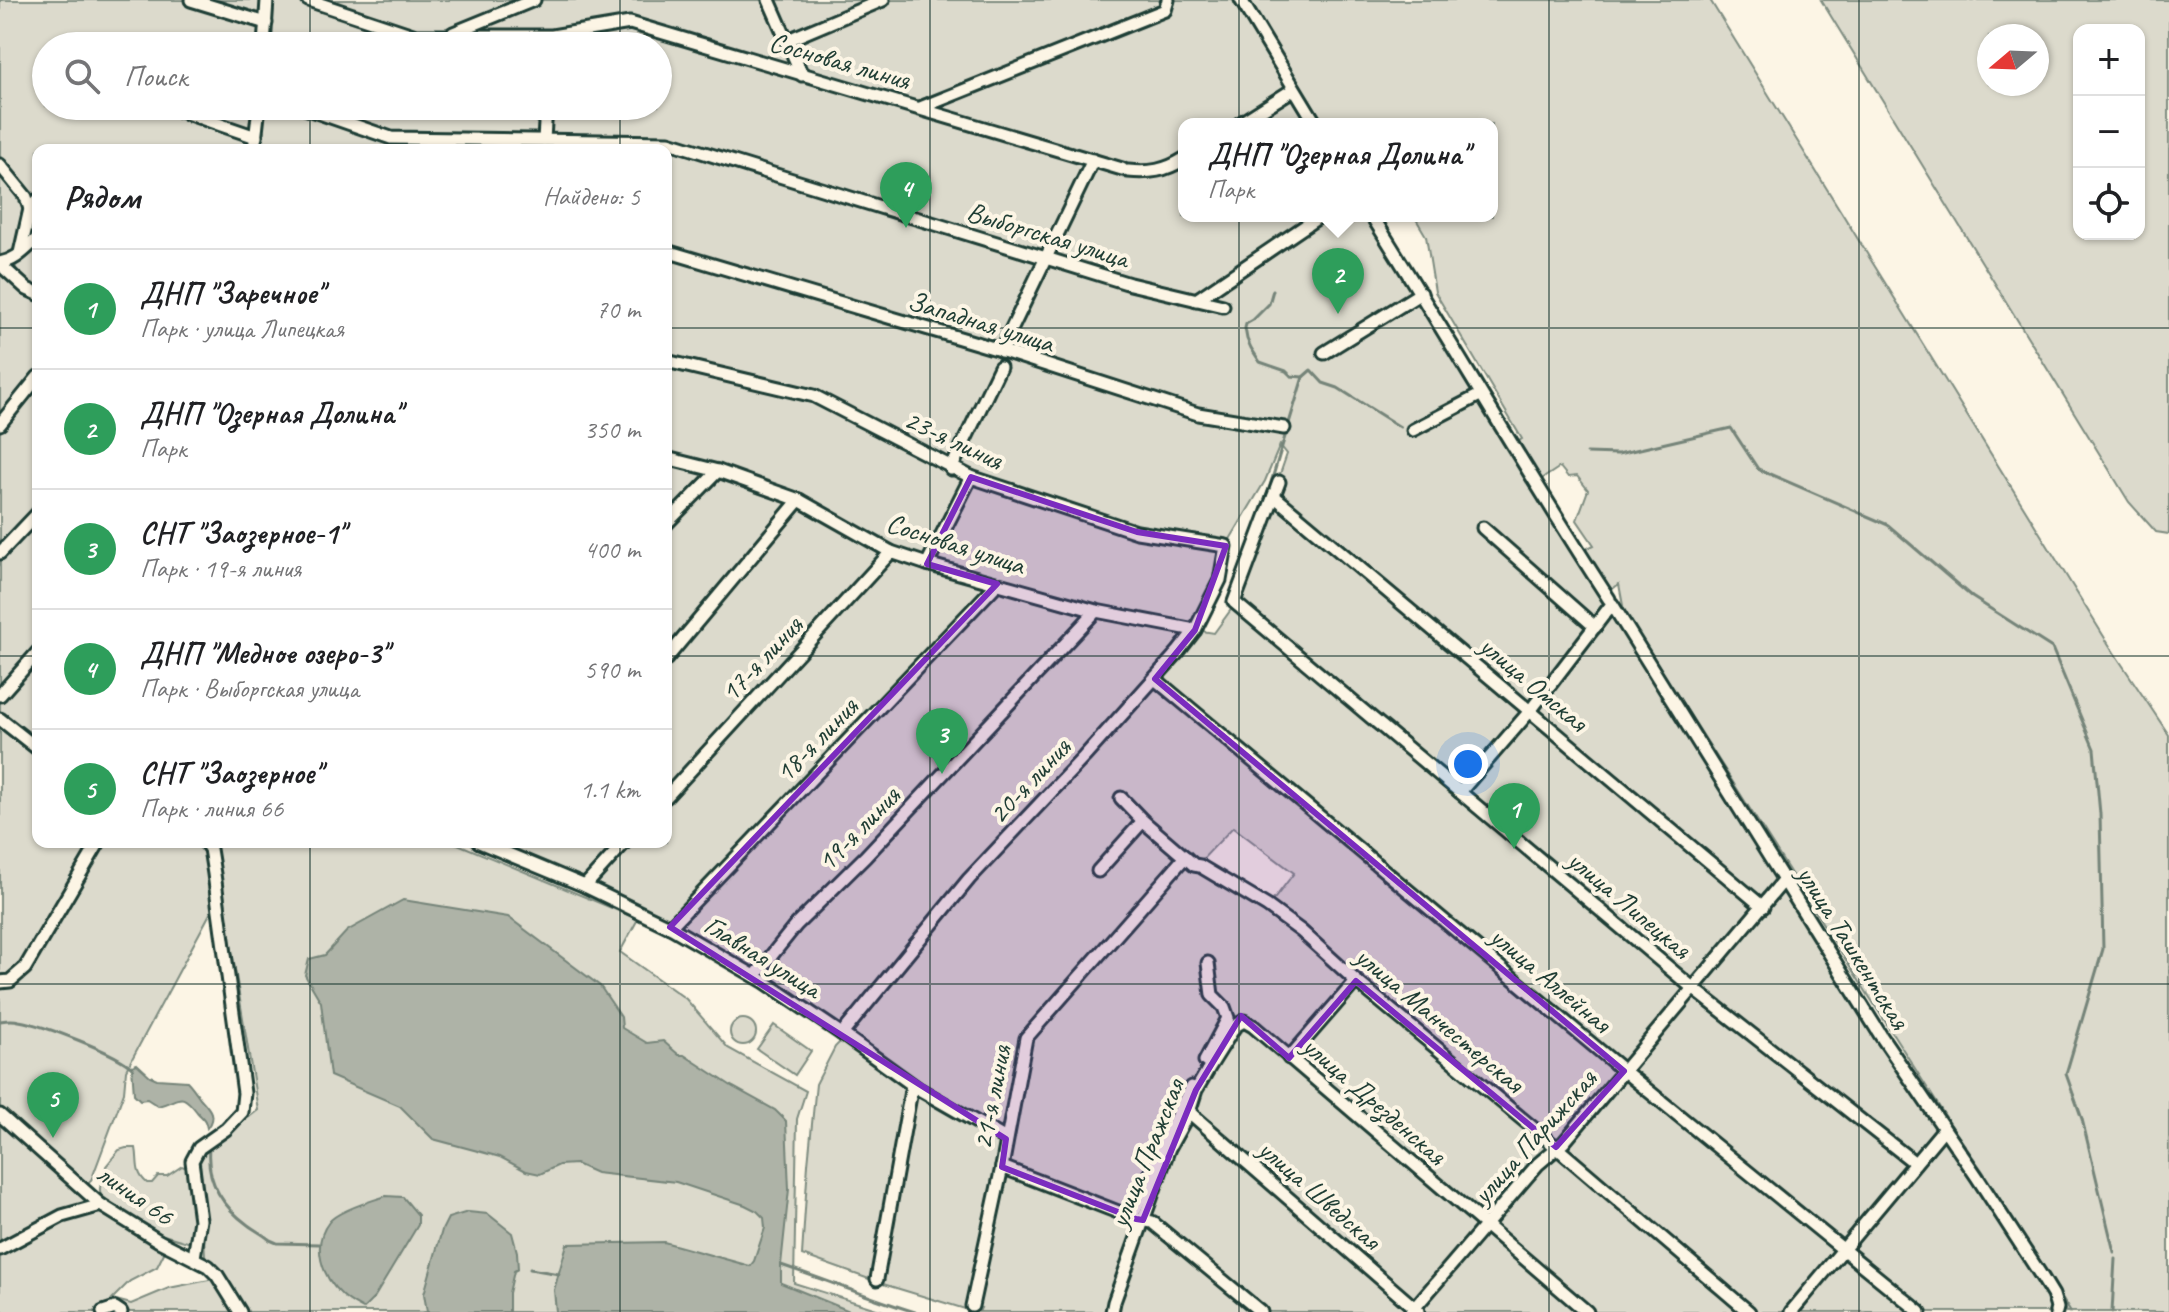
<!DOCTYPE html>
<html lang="ru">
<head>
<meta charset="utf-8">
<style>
	:root { --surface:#fff; --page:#f6f6f6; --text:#202124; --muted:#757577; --line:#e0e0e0; --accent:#0b8043 }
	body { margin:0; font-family:Caveat,sans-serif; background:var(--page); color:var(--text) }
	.controls { position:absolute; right:24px; top:24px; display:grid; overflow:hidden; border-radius:16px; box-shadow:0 2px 6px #0004 }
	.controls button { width:72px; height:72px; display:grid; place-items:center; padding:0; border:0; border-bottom:2px solid var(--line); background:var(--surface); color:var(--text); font:40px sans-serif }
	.compass { position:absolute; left:1977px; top:24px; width:72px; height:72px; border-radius:50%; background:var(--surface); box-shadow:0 2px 6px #0004; rotate:251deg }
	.you { position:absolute; left:1468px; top:764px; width:28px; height:28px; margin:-20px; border:6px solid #fff; border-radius:50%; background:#1a73e8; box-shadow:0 0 0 12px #1a73e833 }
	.badge { display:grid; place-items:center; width:52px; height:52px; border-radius:50%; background:var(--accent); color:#fff; font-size:26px; font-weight:700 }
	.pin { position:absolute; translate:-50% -66px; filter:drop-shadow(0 2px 4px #0008) }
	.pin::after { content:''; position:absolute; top:42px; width:28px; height:24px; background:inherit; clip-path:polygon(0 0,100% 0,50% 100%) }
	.popup { position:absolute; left:1178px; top:118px; width:320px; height:104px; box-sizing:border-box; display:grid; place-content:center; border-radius:16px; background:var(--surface); filter:drop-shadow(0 2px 6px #0005); font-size:26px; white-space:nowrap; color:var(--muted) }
	.popup b { font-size:30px; color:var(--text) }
	.popup::after { content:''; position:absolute; left:50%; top:100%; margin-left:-16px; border:16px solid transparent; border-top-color:var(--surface) }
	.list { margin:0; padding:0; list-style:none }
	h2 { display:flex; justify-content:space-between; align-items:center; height:104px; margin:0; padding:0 32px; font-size:34px }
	h2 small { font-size:26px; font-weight:400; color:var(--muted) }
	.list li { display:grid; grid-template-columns:52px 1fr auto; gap:24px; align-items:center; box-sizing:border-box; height:120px; padding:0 32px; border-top:2px solid var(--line) }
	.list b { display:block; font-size:30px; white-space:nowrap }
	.list p { margin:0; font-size:26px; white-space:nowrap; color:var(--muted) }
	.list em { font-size:26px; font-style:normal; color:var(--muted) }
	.icon { flex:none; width:44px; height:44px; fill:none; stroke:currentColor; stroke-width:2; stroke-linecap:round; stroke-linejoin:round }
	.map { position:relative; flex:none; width:2169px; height:1312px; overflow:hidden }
	.search { position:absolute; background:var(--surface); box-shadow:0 2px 6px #0004; left:32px; top:32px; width:640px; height:88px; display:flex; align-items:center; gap:20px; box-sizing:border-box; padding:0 28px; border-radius:44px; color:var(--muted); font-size:30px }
	.panel { position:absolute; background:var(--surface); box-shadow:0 2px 6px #0004; left:32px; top:144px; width:640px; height:704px; border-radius:16px }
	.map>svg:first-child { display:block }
</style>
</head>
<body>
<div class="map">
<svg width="2169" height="1312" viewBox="0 0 2169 1312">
	<rect width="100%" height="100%" fill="#fcf5e5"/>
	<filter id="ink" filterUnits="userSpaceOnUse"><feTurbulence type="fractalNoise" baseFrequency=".0125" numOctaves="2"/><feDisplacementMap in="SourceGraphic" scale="16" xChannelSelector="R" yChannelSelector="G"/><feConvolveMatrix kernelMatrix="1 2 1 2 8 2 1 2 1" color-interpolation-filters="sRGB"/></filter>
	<g filter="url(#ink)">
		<!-- green -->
		<g fill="#dcdacc" stroke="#7e8c80" stroke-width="2" fill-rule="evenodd">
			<path d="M0 0H1710L2111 648 2169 735V1312H2066L2052 1284 1624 611 1619 584 1606 594 1963 1157 2057 1312H979L981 1308 972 1306 965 1309 883 1284 802 1255 808 1164 816 1084 835 1047 845 1037 670 927 479 842H666V150H38V200L21 248 0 264ZM46 46H658V106H46ZM1184 124H1492V216H1405L1416 219 1426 236 1435 292 1522 439 1513 445 1379 227 1396 216H1184ZM1280 445 1287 454 1235 604 1214 633 1196 630 1220 580 1226 546 1265 481ZM1560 467 1568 477 1577 476 1588 490 1577 520 1594 545 1580 552 1536 483ZM1233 827 1294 873 1275 898 1265 908 1197 865Z"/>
			<path d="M1821 0H2169V534L2156 532 2129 502ZM2079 30H2139V234H2079ZM1989 36H2037V84H1989Z"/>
			<path d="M38 246V292L19 277 15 265 18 260Z"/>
			<path d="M0 264 38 294V842H198L205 851 214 906 126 1070 124 1092 92 1178 85 1190 168 1245 157 1267 130 1281 112 1299 131 1304 169 1288 219 1278 241 1312H0Z"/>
			<path d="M212 842H453L638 919 620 952 686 999 728 1048 806 1091 797 1119 794 1283 886 1312H247L234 1290 205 1256 200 1160 207 1150 258 1110 215 847Z"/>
			<circle cx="743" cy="1032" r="13"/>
			<path d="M774 1025 811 1051 795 1075 757 1049Z"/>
			<path d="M126 1148H136C139 1162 134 1172 147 1183H152L158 1176H167L182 1166 187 1168 196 1220 191 1243 160 1234 105 1203C93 1185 106 1182 106 1166L119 1150Z"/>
		</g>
		<!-- water -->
		<g fill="#aeb3a7" stroke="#758479" stroke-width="2">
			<path d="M403 900 508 917 600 986 621 1017 622 1028 647 1043 663 1041 679 1055H684L733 1087 775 1110 786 1121 789 1189 781 1265V1283L852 1312H556L554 1290 567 1244 664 1242 750 1266 754 1261 765 1228 764 1218 757 1211 745 1205 676 1182 596 1173 576 1164 559 1165 540 1174 526 1171 500 1157 433 1139 400 1106 330 1076 321 1002 305 975 309 959 325 955 347 931Z"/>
			<path d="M137 1064 150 1076 157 1079 187 1081C192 1086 196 1092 200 1098 209 1108 217 1115 207 1128 205 1118 203 1119 197 1112 180 1090 181 1100 158 1106L147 1099 140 1100 134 1094 132 1066Z"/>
			<path d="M386 1196 403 1197 418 1215V1225L374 1298 363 1309C356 1305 348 1301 342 1295 322 1277 311 1245 329 1222 337 1211 373 1200 386 1196Z"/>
			<path d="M468 1212 488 1214 512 1233 517 1252 518 1269 514 1271 509 1293V1312H427L424 1294 442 1230 448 1218Z"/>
		</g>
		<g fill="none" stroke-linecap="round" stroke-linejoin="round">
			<!-- stream -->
			<g stroke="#758479" stroke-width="3">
				<path d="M1273 290 1269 304 1253 320 1246 324 1245 328 1247 339 1251 348 1260 362 1286 371 1291 376 1303 377 1311 370 1323 383 1338 388 1400 427"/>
				<path d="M1587 453 1618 454 1731 428 1758 469 1888 525 1972 597 2052 648 2094 749 2100 814 2103 949 2066 1074 2082 1119 2114 1252"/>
				<path d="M1266 499 1303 377"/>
				<path d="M0 1021C6 1020 13 1019 19 1021 42 1025 118 1053 133 1069"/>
				<path d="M1890 1038 1982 1171 2070 1312"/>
				<path d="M209 1148C206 1181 222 1206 248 1225 256 1231 263 1234 270 1240L277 1243 319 1244"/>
				<path d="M781 1265C826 1280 870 1298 915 1312"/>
				<path d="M530 1269 559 1274"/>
				<path d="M2112 1312 2115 1259"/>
			</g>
			<defs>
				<g id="minor">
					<path d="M191 0 266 23"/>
					<path d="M308 0 416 36H552L630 23 1122 169"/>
					<path d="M769 0 802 75"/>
					<path d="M1241 0 1316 124"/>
					<path d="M453 33 534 0"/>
					<path d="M788 40 883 0"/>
					<path d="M264 46 267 0"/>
					<path d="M166 106 256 137"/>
					<path d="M299 106 391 138 669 142 1130 284 1223 306"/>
					<path d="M920 108 1165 10 1168 0"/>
					<path d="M1239 124 1294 89"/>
					<path d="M544 140 546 106"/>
					<path d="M254 150 259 106"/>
					<path d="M0 165 26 197 30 209"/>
					<path d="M1128 171C1150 173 1165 171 1184 159"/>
					<path d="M1372 216C1452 343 1527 473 1609 599"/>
					<path d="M666 251 1000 350 1198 414 1284 428"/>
					<path d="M20 253 30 209 38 200"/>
					<path d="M0 263C17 260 25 249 38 238"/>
					<path d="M5 269 27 289 38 294"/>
					<path d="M1196 300 1320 216"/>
					<path d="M1001 351 1093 160"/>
					<path d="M1324 353 1421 293"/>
					<path d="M666 361 814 396 971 477 1137 532 1226 546 1220 580 1195 630 1178 652 1084 757 969 879 842 1034"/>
					<path d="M0 424 38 377"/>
					<path d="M1413 430 1480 395"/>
					<path d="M666 458 718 471 799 500 891 552 927 564 1096 611 1195 630"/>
					<path d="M951 469 1000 367"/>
					<path d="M1279 482 1234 602 1694 989 1915 1163"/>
					<path d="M1274 496 1763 907"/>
					<path d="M666 524 718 471"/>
					<path d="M1483 528 1595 627"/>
					<path d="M0 553 38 513"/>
					<path d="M927 564 971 477"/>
					<path d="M666 659 799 500"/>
					<path d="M1155 679 1624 1071 1920 1312"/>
					<path d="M0 695 38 652"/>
					<path d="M0 719 38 749"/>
					<path d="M1460 792 1530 711 1612 604 1881 1036 1977 1177 2042 1277 2053 1295 2057 1308 2056 1312"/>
					<path d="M666 797 891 552"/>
					<path d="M1121 798 1143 821 1194 865 1200 866 1267 906 1301 931 1356 981 1556 1147 1749 1312"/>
					<path d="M479 842 585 886 670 927 765 982 845 1036 917 1088 1006 1139"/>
					<path d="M1098 871 1143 821"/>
					<path d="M585 886 625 842"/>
					<path d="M670 927 997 584"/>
					<path d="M755 976 796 925 865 857 1096 611"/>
					<path d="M0 982 10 981 25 968 99 842"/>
					<path d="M1289 1058 1356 981"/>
					<path d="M1205 1061 1228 1018 1224 1007 1212 995 1208 963"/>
					<path d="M1189 1112 1418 1311"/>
					<path d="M0 1115 101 1205 159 1241 208 1266 217 1275 240 1312"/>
					<path d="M1002 1167 1136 1219 1152 1222 1261 1312"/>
					<path d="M1132 1217 1163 1144 1191 1087"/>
					<path d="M0 1249 62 1216 101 1205"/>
					<path d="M194 1257 200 1220 192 1161 199 1148 226 1129 242 1112 244 1093 214 874 210 849 205 842"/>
					<path d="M877 1279 912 1085"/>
					<path d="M972 1306 1002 1167 1026 1038 1185 857"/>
					<path d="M103 1312 115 1308 121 1312"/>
					<path d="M1112 1312 1114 1302 1169 1148 1189 1112 1196 1090 1210 1066 1235 1026 1244 1021 1253 1026 1587 1312"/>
					<path d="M1411 1312 1538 1164 1564 1142 1784 880"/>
					<path d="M1791 1312 1943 1130"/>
				</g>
			</defs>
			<!-- minor casing -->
			<use href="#minor" stroke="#1f3d34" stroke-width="17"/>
			<!-- minor -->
			<use href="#minor" stroke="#fcf5e5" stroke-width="11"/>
		</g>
	</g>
	<!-- marked area -->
	<path fill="#7b2cbf" fill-opacity="0.2" stroke="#7b2cbf" stroke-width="6" stroke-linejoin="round" d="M971 477 1137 532 1226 546 1195 630 1155 679 1624 1071 1556 1147 1356 981 1289 1058 1241 1016 1196 1090 1143 1220 1136 1219 1002 1167 1006 1139 670 927 997 584 927 564Z"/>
	<!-- grid -->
	<path fill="none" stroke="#1f3d34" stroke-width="2" stroke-opacity="0.55" d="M310 0V46M620 0V46M930 0V1312M1239 0V1312M1549 0V1312M1859 0V1312M310 106V150M620 106V150M0 328H38M666 328H2169M0 656H38M666 656H2169M310 842V1312M620 842V1312M0 984H2169"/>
	<g text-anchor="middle" stroke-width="8" stroke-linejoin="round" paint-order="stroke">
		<!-- street labels -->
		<g font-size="28" fill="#1f3d34" stroke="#fcf5e5">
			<text transform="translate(840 60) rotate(16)" y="10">Сосновая линия</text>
			<text transform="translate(1048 234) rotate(17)" y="10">Выборгская улица</text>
			<text transform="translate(981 321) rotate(17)" y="10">Западная улица</text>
			<text transform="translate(954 439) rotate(25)" y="10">23-я линия</text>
			<text transform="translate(956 543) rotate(18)" y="10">Сосновая улица</text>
			<text transform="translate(761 658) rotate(-47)" y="10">17-я линия</text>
			<text transform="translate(1534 683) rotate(40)" y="10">улица Омская</text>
			<text transform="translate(816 739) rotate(-46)" y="10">18-я линия</text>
			<text transform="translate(1029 780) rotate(-47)" y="10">20-я линия</text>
			<text transform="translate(858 828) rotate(-46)" y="10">19-я линия</text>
			<text transform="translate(1630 904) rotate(40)" y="10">улица Липецкая</text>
			<text transform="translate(1854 947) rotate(58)" y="10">улица Ташкентская</text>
			<text transform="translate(763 956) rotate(32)" y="10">Главная улица</text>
			<text transform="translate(1551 979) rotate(40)" y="10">улица Аллейная</text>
			<text transform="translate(1440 1019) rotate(40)" y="10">улица Манчестерская</text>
			<text transform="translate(991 1097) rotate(-79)" y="10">21-я линия</text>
			<text transform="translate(1375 1100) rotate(41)" y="10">улица Дрезденская</text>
			<text transform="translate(1534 1136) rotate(-48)" y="10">улица Парижская</text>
			<text transform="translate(1146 1153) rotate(-68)" y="10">улица Пражская</text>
			<text transform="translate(136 1194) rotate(35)" y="10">линия 66</text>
			<text transform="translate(1320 1194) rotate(41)" y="10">улица Шведская</text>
		</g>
	</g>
</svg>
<div class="controls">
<button>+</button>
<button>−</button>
<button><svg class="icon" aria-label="locate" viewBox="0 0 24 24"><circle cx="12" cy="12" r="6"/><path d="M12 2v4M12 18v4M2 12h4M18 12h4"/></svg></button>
</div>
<svg class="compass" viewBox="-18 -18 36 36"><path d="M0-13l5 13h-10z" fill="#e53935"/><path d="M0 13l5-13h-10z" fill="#757577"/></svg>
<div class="you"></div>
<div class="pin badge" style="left:1514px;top:849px;background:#2e9e5b">1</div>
<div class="pin badge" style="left:1338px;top:314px;background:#2e9e5b">2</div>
<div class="popup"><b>ДНП &quot;Озерная Долина&quot;</b>Парк</div>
<div class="pin badge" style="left:942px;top:774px;background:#2e9e5b">3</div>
<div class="pin badge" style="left:906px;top:228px;background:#2e9e5b">4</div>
<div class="pin badge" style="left:53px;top:1138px;background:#2e9e5b">5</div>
<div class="search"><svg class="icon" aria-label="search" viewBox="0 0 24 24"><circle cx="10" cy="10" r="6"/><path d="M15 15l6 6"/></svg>Поиск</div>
<section class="panel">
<h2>Рядом<small>Найдено: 5</small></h2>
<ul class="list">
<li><span class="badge" style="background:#2e9e5b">1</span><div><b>ДНП &quot;Заречное&quot;</b><p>Парк · улица Липецкая</p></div><em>70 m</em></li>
<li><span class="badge" style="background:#2e9e5b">2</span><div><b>ДНП &quot;Озерная Долина&quot;</b><p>Парк</p></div><em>350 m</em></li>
<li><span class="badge" style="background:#2e9e5b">3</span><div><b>СНТ &quot;Заозерное-1&quot;</b><p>Парк · 19-я линия</p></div><em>400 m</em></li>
<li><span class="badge" style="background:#2e9e5b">4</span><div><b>ДНП &quot;Медное озеро-3&quot;</b><p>Парк · Выборгская улица</p></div><em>590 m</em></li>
<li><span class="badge" style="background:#2e9e5b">5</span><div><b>СНТ &quot;Заозерное&quot;</b><p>Парк · линия 66</p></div><em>1.1 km</em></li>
</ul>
</section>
</div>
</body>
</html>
